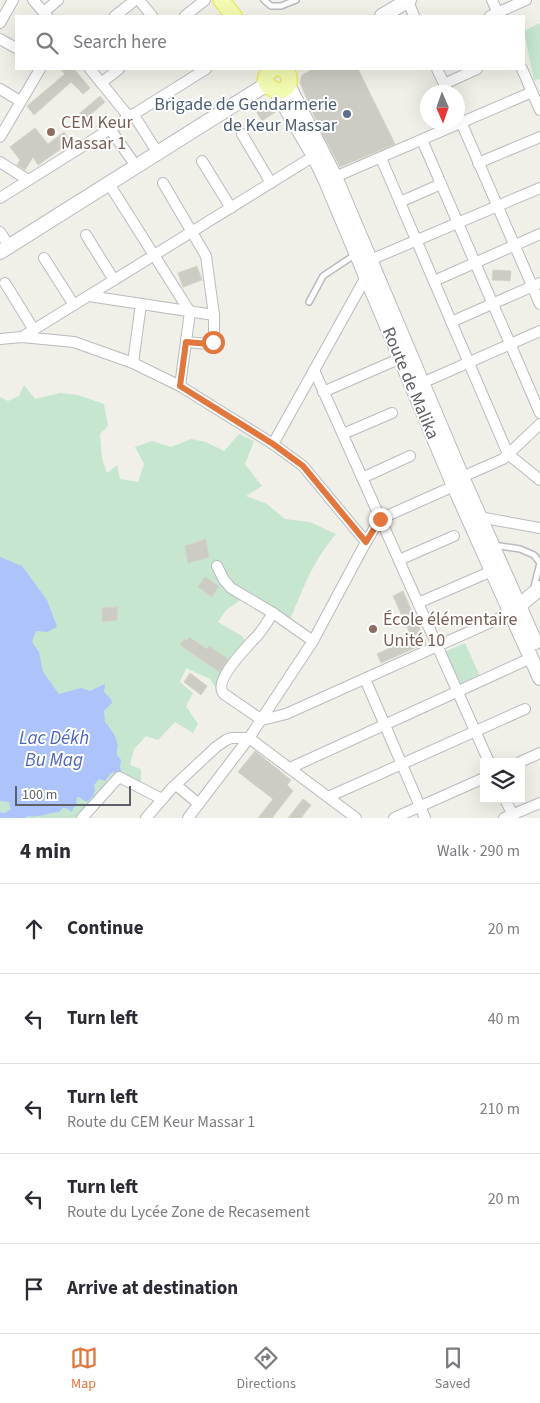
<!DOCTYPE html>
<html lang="en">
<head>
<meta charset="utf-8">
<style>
	:root { --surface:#fff; --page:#f7f7f7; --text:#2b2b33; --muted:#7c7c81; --line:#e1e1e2; --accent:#e1773d }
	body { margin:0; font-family:"Source Sans 3",sans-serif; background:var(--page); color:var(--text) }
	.controls { position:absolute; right:15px; bottom:15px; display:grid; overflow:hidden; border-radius:0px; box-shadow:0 5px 20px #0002 }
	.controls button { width:45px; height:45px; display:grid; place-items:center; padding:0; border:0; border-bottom:1px solid var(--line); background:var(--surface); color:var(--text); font:25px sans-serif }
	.compass { position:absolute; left:420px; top:85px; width:45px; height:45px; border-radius:50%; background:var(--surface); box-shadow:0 5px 20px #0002; rotate:178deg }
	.scale { position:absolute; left:15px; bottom:12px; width:116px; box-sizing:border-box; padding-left:5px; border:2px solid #5f6067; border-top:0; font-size:14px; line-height:18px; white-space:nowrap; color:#5f6067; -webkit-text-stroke:4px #fff; paint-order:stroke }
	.stop { position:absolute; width:15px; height:15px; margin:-11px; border:4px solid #e1773d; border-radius:50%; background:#fff }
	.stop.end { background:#e1773d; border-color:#fff; box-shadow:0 1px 5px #0008 }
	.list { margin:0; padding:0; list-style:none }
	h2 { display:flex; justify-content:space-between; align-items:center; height:65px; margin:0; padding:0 20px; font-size:21px }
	h2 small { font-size:16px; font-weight:400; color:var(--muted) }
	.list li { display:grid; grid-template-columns:32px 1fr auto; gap:15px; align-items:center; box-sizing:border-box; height:90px; padding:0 20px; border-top:1px solid var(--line) }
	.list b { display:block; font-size:19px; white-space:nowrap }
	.list p { margin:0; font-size:16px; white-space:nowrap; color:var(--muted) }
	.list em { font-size:16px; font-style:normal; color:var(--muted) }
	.icon { flex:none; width:28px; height:28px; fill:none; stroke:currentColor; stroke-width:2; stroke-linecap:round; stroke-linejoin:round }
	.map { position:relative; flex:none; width:540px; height:818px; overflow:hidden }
	.search { position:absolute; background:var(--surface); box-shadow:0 5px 20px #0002; left:15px; right:15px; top:15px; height:55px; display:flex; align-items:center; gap:12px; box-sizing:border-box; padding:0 18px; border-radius:0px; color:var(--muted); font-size:19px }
	.sheet { height:515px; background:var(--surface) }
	nav { display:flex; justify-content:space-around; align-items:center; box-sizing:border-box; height:70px; border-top:1px solid var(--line); background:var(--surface); font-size:14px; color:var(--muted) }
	nav a { display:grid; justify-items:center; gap:2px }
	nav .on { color:var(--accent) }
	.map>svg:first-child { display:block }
</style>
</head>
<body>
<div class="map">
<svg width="540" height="818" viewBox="0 0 540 818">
	<rect width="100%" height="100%" fill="#f0f0e8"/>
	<!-- green -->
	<g fill="#c6e6cf">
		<path d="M540 23V79L534 81 524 31Z"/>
		<path d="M24 385 35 399 60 393 78 395 104 404 108 426 100 434 102 458 107 473 117 465 120 479 138 482 144 464 135 447 152 441 171 447 191 439 206 442 224 451 239 434 254 441 245 464 262 486 246 496 267 504 285 519 310 522 336 534C313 561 303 588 290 620L242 599 226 610 218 622 242 636 248 643 217 690 210 679 186 668 180 682 193 693 186 706 198 724 193 733 175 722 158 740 146 736 134 749 130 765 141 769V786L125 777 80 818H0V397L8 401 19 396Z"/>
		<path d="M465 643 480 676 459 686 444 652Z"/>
	</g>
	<!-- water -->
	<path fill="#adc3fb" d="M0 557 22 566 47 600 57 627 47 632 36 631 32 642 39 652 43 672 59 694 81 688 90 691 105 684 104 692 111 699 112 703 104 711 105 722C112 730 116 736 118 747L117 748V755L121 760 120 767 121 771 111 773 105 781 99 779 94 785 95 790 93 796 87 802 81 799 80 797H77L76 806 73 808 72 812 66 808H63L59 812C47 813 39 818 27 816L26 818H0V812L5 813 11 809 9 802 0 801Z"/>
	<!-- building -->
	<g fill="#cccbc4" stroke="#d5d4c6">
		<path d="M60 69H74L90 88 83 94 71 82 34 115 27 106 65 74Z"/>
		<path d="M313 69H358L395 144 340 167 319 127 300 83 302 75Z"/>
		<path d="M100 96 105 102 84 120 79 114Z"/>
		<path d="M264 99 277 111 262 121 253 106Z"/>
		<path d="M35 128 48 144 64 132 71 142 38 165 33 157 25 170 17 165 20 160 10 147Z"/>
		<path d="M197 266 202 280 183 287 178 273Z"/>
		<path d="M493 270 511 271 510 281 492 280Z"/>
		<path d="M206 539 209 557 188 563 185 546Z"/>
		<path d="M205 577 219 586 212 597 198 587Z"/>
		<path d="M403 591 426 643 381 663 377 654 412 638 393 596Z"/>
		<path d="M118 607 117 620 102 622V608Z"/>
		<path d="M189 637 207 649 209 646 228 659 219 672 180 645 184 639 187 641Z"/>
		<path d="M190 673 207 686 201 695 184 682Z"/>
		<path d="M255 751 291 780 287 785 293 791 272 818H258L273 799 238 772Z"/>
		<path d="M303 799 311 805 301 818H288Z"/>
	</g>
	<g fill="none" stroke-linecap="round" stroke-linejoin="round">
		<defs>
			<g id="lane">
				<path d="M264 0 271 6H281L296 0"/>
				<path d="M309 302 323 276 356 254"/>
				<path d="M494 545 520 549 534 555 540 563 534 587"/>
			</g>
			<g id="street">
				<path d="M33 0 47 16"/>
				<path d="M139 0 152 16"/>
				<path d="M492 0 499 16"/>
				<path d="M408 1 414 16"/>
				<path d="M44 12 58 0"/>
				<path d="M115 16 135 0"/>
				<path d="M185 16 205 0"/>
				<path d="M490 16 526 0"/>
				<path d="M0 23 13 0"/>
				<path d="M0 39 16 48"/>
				<path d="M90 69 129 117"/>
				<path d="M437 69 448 92"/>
				<path d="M522 69 540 110"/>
				<path d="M101 83 119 69"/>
				<path d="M444 84 477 69"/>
				<path d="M0 89 20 101"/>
				<path d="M133 114 158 153"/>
				<path d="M458 115 540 304"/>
				<path d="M110 129 136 166"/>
				<path d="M242 134 271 183"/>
				<path d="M0 137 40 69"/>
				<path d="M422 140 540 413"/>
				<path d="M381 158 508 454 540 480"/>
				<path d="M202 161 231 208"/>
				<path d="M0 162 28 180"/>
				<path d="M478 163 540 137"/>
				<path d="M335 177 532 92"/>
				<path d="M163 183 206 256 214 315V340L209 344 186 342"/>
				<path d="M109 184 190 312 180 386"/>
				<path d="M0 198 206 69"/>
				<path d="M400 202 441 184"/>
				<path d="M0 232 9 246"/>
				<path d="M86 235 114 280"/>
				<path d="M44 258 74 305"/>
				<path d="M370 260 540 188"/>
				<path d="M434 281 540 234"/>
				<path d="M5 283 34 330"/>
				<path d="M89 296 214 315"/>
				<path d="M451 322 540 283"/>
				<path d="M22 337 314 156"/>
				<path d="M0 339 22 337 74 342 133 363 180 386 273 444 303 466 366 542"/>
				<path d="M133 363 141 304"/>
				<path d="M314 370 489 762"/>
				<path d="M422 383 540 331"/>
				<path d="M323 392 401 358"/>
				<path d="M343 434 392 413"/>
				<path d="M273 444 366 277"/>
				<path d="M462 477 503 459 540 424"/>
				<path d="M362 478 410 456"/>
				<path d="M479 517 540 528"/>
				<path d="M399 560 454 536"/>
				<path d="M217 566 224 580 231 588 273 613 313 641"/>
				<path d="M418 603 492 571"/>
				<path d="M273 613C267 622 262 632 254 639 246 648 212 682 224 694L262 720 286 714 511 613"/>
				<path d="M365 679 425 818"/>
				<path d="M520 762 540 753"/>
				<path d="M290 768 531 658"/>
				<path d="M176 785 199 804"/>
				<path d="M328 797 525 709"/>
				<path d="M505 799 514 818"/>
				<path d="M82 818 119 777 162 799"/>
				<path d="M146 818 172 788 216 747 226 740 231 738H249L356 818"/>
				<path d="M188 818 249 738 313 641 366 542 380 519 454 486"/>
				<path d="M394 818 484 778"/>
				<path d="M504 818 540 803"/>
			</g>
			<g id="secondary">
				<path d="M382 16 409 0"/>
				<path d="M288 85 335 177 462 477 535 642"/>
				<path d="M276 91 314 156 326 181 454 486 540 678"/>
				<path d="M0 252 267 84"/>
				<path d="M512 612 540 588"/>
			</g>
			<g id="primary">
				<path d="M221 0 234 16"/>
				<path d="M273 69C249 85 291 103 289 78 289 74 286 71 282 69"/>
			</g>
		</defs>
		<!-- lane casing -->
		<use href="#lane" stroke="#babac0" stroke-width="8"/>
		<!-- street casing -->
		<use href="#street" stroke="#babac0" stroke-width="12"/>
		<!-- secondary casing -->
		<use href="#secondary" stroke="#b9bac0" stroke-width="16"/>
		<!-- primary casing -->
		<use href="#primary" stroke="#ebeb66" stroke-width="18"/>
		<!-- lane -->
		<use href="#lane" stroke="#fff" stroke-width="5"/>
		<!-- street -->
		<use href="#street" stroke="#fff" stroke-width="10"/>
		<!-- secondary -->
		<use href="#secondary" stroke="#fff" stroke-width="14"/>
		<!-- primary -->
		<use href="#primary" stroke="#f3fbb2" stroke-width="15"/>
	</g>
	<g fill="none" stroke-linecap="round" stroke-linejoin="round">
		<!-- route -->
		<path stroke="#e1773d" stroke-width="6" d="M213 342 210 344 186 342 180 386 273 444 303 466 366 542 380 519"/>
	</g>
	<!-- markers -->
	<circle fill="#5c6f8a" stroke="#fff" stroke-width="2" cx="347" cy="114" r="5"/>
	<g fill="#8d6e63" stroke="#fff" stroke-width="2">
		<circle cx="51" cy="132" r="5"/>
		<circle cx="373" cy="629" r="5"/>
	</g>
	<g text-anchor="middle" stroke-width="4" stroke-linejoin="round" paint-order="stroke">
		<!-- service labels -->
		<g font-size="18" fill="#4e5e75" stroke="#fff" text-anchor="end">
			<text x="337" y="110">Brigade de Gendarmerie<tspan x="337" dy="21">de Keur Massar</tspan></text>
		</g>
		<!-- education labels -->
		<g font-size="18" fill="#785e54" stroke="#fff" text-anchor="start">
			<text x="61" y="128">CEM Keur<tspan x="61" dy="21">Massar 1</tspan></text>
			<text x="383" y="625">École élémentaire<tspan x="383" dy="21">Unité 10</tspan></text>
		</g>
		<!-- street labels -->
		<g font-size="18" fill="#5f6067" stroke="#fff">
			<text transform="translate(411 383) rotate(67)" y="6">Route de Malika</text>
		</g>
		<!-- water labels -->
		<g font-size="19" font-style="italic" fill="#4f66bf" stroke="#fff">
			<text x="54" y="744">Lac Dékh<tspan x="54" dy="22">Bu Mag</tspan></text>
		</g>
	</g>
</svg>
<div class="controls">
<button><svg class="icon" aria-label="layers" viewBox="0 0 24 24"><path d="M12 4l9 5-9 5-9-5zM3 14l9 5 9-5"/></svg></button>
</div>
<svg class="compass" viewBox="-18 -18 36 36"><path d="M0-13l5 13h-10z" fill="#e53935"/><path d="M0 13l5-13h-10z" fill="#7c7c81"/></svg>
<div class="scale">100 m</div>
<div class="stop" style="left:213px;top:342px"></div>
<div class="stop end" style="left:380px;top:519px"></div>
<div class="search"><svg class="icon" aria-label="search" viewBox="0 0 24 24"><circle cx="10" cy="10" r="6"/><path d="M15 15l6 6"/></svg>Search here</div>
</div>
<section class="sheet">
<h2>4 min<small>Walk · 290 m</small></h2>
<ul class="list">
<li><svg class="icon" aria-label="ahead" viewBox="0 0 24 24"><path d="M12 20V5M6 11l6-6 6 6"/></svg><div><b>Continue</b></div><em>20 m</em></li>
<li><svg class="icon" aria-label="left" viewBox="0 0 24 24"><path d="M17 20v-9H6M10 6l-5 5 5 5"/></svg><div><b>Turn left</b></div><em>40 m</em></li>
<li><svg class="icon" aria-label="left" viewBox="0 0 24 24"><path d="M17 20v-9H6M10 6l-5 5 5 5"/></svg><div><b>Turn left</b><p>Route du CEM Keur Massar 1</p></div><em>210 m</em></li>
<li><svg class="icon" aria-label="left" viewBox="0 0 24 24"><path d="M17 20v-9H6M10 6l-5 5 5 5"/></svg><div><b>Turn left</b><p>Route du Lycée Zone de Recasement</p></div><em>20 m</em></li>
<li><svg class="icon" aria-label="arrive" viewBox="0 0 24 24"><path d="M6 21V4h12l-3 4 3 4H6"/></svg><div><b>Arrive at destination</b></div></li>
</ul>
</section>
<nav>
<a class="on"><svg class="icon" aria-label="map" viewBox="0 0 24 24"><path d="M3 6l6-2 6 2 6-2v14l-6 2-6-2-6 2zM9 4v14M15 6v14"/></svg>Map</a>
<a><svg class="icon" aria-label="directions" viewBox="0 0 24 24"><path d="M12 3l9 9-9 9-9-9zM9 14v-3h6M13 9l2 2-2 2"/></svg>Directions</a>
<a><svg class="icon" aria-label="saved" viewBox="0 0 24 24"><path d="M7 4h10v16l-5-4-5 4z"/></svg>Saved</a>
</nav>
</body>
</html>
